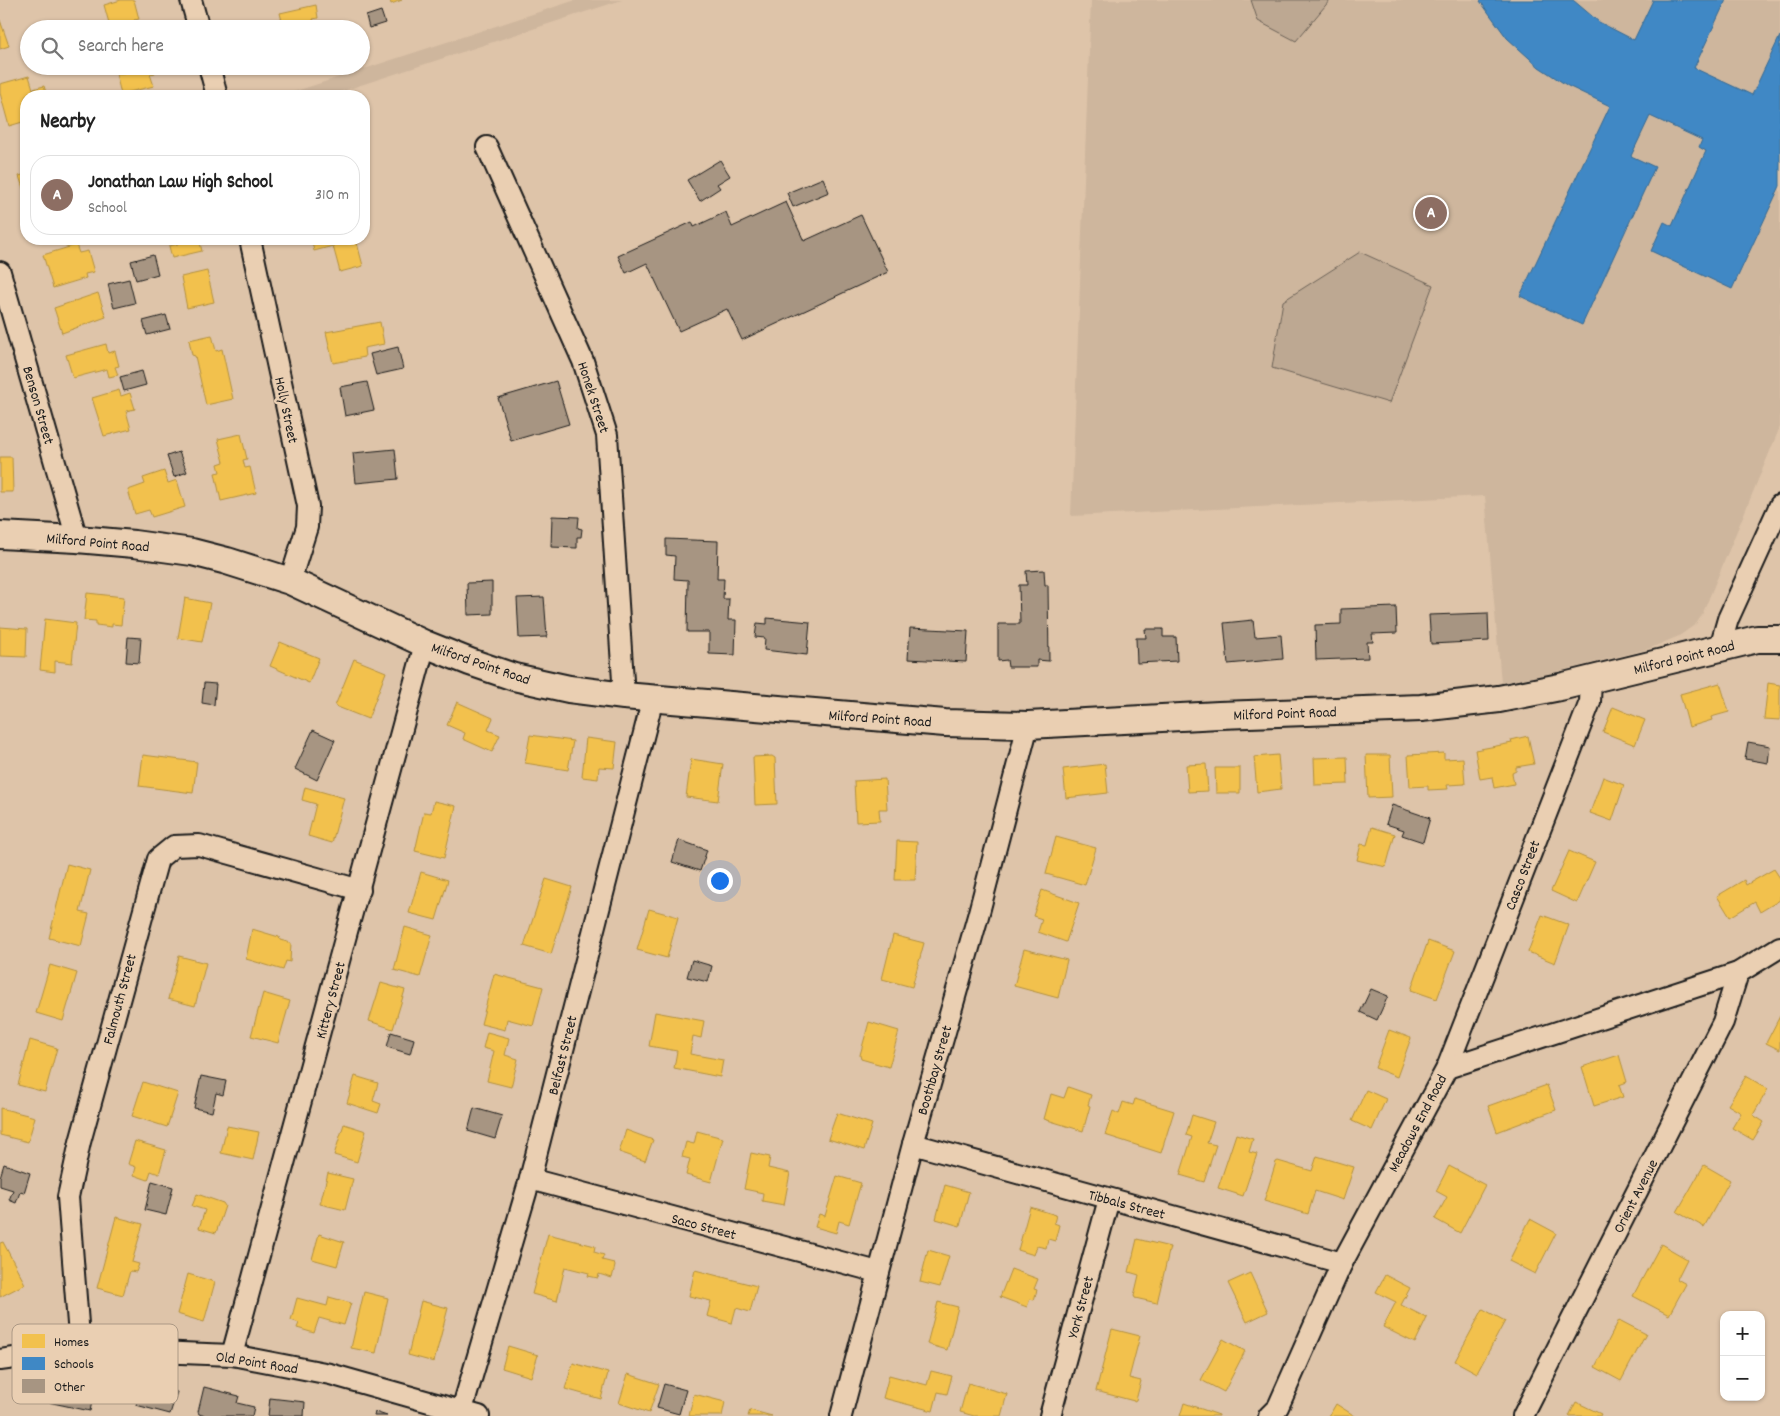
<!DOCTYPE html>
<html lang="en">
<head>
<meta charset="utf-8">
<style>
	:root { --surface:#fff; --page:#f2f2f2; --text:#222; --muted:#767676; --line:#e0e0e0; --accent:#ea580c }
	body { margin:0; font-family:Dekko,sans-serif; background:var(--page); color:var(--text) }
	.controls { position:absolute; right:15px; bottom:15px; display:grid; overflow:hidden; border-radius:10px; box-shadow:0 1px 4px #0004 }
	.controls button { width:45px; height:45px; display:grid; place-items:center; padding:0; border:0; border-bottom:1px solid var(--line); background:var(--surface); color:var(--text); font:25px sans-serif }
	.you { position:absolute; left:719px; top:880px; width:18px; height:18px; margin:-12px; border:4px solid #fff; border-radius:50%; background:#1a73e8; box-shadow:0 0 0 8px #1a73e833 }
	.badge { display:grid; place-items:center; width:32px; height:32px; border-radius:50%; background:var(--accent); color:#fff; font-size:16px; font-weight:700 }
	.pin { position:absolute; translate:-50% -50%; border:2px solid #fff; box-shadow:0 1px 5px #0006 }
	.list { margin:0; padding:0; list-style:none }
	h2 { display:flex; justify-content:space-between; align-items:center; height:65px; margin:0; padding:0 20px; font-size:21px }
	h2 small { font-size:16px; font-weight:400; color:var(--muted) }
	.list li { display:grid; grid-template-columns:32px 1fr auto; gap:15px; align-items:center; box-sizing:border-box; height:80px; margin:0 10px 10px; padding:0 10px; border:1px solid var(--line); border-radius:20px }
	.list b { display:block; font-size:19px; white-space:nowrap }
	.list p { margin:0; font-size:16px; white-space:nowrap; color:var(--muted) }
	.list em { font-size:16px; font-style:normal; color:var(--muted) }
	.icon { flex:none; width:28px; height:28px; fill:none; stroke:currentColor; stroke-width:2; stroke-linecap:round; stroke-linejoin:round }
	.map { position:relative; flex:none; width:1780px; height:1416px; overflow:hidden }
	.search { position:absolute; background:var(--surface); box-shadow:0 1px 4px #0004; left:20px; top:20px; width:350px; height:55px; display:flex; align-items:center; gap:12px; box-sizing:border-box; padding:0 18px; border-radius:28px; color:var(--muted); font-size:19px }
	.panel { position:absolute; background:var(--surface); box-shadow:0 1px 4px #0004; left:20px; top:90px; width:350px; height:155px; border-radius:20px }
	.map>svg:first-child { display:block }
</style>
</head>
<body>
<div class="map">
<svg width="1780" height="1416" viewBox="0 0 1780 1416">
	<rect width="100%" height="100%" fill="#dec4a9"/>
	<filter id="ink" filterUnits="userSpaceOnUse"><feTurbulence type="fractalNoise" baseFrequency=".02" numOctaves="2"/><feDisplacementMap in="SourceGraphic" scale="10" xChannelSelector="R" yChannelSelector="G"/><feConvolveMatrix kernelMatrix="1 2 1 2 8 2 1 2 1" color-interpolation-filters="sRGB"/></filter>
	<g filter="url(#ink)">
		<!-- built -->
		<g fill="#ceb69d">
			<path d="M576 0H622L327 96H281Z"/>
			<path d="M1091 0H1780V427L1702 615 1696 624 1679 636 1648 649 1556 672 1501 683 1485 496 1071 516Z"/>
		</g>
		<!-- green -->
		<g fill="#bda892" stroke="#6c6257">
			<path d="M1251 0H1330L1296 41 1258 21Z"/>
			<path d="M1360 252 1433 285 1389 403 1272 368 1283 301Z"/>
		</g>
		<!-- homes -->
		<g fill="#f2c14e" stroke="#b2903f">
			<path d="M121 0H134L139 19 134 20 137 29H104L103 25 109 23 104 5Z"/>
			<path d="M390 0H402L391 4Z"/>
			<path d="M316 5 318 18 313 19 315 29H284L280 13Z"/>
			<path d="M0 20 9 46 0 49Z"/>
			<path d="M122 66H153L155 73 150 74 154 86 121 94 116 74 124 73Z"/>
			<path d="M29 76 33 89 44 86 47 96H26V121L9 126 0 93V84Z"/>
			<path d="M26 174V197L19 176Z"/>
			<path d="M176 239H199L202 251 172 258 169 246 178 244Z"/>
			<path d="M311 239H356L363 266 340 272 333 246 314 251Z"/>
			<path d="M76 245 79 253 88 251 94 272 85 274 86 278 53 288 43 255Z"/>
			<path d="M207 271 214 302 187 308 181 277Z"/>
			<path d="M98 293 106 317 62 333 54 308Z"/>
			<path d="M380 322 384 344 364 348 365 357 333 363 326 332Z"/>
			<path d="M212 335 216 351 222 349 233 399 206 405 195 356 192 355 189 340Z"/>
			<path d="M106 344 108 353 115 351 119 366 115 367 118 375 109 377 107 369 73 378 66 355Z"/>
			<path d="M119 390 121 396 130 393 135 409 126 411 131 429 104 436 92 398Z"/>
			<path d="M241 434 247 459 243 460 245 468 250 467 256 493 221 501 215 473 220 472 218 464 224 462 218 439Z"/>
			<path d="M0 457H12L13 492H0Z"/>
			<path d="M164 471 168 483 177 480 185 507 152 517 149 510 135 514 128 490 145 484 143 478Z"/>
			<path d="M87 593 124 597 121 625 112 624V627L96 625V621L84 620Z"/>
			<path d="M185 598 210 603 202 642 178 638Z"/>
			<path d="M45 619 76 623 72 663 55 661V672L40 670Z"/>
			<path d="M0 627 27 629 26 657 0 656Z"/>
			<path d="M280 642 319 658 309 683 270 666Z"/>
			<path d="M354 659 386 672 368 719 335 706Z"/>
			<path d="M1720 683 1729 712 1711 717 1712 720 1689 727 1680 694Z"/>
			<path d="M1768 683 1780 685V720L1764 719Z"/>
			<path d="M457 702 493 718 488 730 500 735 492 752 463 739 465 733 447 725Z"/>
			<path d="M1613 707 1645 720 1635 745 1603 732Z"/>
			<path d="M530 735 573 741 568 770 525 763Z"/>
			<path d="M1528 736 1534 764 1516 767V771L1512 773 1514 784 1494 788 1492 777 1480 779 1475 750 1512 743 1511 740Z"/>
			<path d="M586 738 617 742 614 768 599 767 598 779 582 777Z"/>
			<path d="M1444 753V759L1463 758 1465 784 1447 785 1448 789 1428 790V786L1410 787 1408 755Z"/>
			<path d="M143 755 197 762 193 793 139 786Z"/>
			<path d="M1278 755 1281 789 1257 792 1254 757Z"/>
			<path d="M1366 755H1390L1392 797 1368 798Z"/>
			<path d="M772 756 775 758 777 804 755 805 753 757Z"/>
			<path d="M1347 757 1348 784 1315 785 1314 758Z"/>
			<path d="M691 759 723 764 718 801 686 797Z"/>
			<path d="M1105 764 1108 793 1066 798 1063 769Z"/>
			<path d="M1206 764 1208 791 1188 792 1186 765Z"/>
			<path d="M1215 768H1240V793H1216Z"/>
			<path d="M1603 777 1624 785 1612 821 1590 813Z"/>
			<path d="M885 779 887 809H879L880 821 856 822 854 781Z"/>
			<path d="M305 787 344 798 332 843 308 836 316 804 302 800Z"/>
			<path d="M434 801 456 806 444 858 415 851 424 812 431 813Z"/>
			<path d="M1372 827 1395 834 1386 867 1357 860 1361 844 1367 845Z"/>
			<path d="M1056 837 1096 848 1085 885 1046 874Z"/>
			<path d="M897 841 917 842 915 880H895Z"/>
			<path d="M1569 851 1595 862 1577 903 1551 891Z"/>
			<path d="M67 864 90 870 80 912 89 914 81 946 49 938Z"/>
			<path d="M1774 869 1780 878V900L1760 912 1755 902 1730 917 1717 896 1744 880 1746 885Z"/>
			<path d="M421 872 448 880 436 920 409 913Z"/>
			<path d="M546 879 572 887 551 954 524 946Z"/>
			<path d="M1042 890 1079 903 1066 942 1038 932 1042 919 1033 916Z"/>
			<path d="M649 909 678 917 667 958 637 950Z"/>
			<path d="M1542 915 1569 925 1555 963 1528 952Z"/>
			<path d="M405 927 432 935 420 977 394 970Z"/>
			<path d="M252 929 279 937 280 940 291 943 290 962 286 961 283 970 246 959Z"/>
			<path d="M893 935 924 943 912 987 882 979Z"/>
			<path d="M1428 941 1455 951 1437 999 1411 990Z"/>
			<path d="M1024 949 1067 960 1058 998 1014 986Z"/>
			<path d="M179 956 206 963 195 1006 168 999Z"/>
			<path d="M50 965 77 973 63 1021 36 1013Z"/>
			<path d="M494 974 543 987 533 1026 507 1019 505 1030 481 1024Z"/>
			<path d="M381 983 405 990 393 1029 369 1021Z"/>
			<path d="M263 993 290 1001 278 1043 251 1036Z"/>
			<path d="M655 1012 704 1021 701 1038 693 1036 690 1054 723 1060 720 1077 674 1068 677 1051 649 1046Z"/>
			<path d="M1780 1016V1050L1766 1043Z"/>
			<path d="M869 1022 899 1031 889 1067 861 1059 860 1055Z"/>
			<path d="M1389 1030 1411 1038 1397 1077 1375 1068Z"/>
			<path d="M487 1032 509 1038 505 1055 518 1059 511 1087 487 1081 494 1051 483 1048Z"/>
			<path d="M30 1040 57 1048 45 1092 18 1085Z"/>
			<path d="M1619 1055 1627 1082 1619 1085 1623 1097 1594 1106 1582 1067Z"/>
			<path d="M355 1076 378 1083 373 1101 381 1104 378 1113 347 1103Z"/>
			<path d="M1746 1076 1768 1089 1753 1115 1764 1122 1753 1140 1732 1128 1741 1113 1728 1105Z"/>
			<path d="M143 1082 178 1093 167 1127 132 1116Z"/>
			<path d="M1547 1085 1556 1110 1497 1132 1488 1106Z"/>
			<path d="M1068 1087 1091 1095 1088 1105 1090 1106 1083 1131 1044 1119 1051 1094 1064 1098Z"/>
			<path d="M1366 1090 1386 1099 1372 1130 1352 1121Z"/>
			<path d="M1135 1099 1174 1111 1161 1153 1105 1135 1113 1111 1119 1114 1123 1102 1133 1105Z"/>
			<path d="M0 1108 35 1117 28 1142 0 1135Z"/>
			<path d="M837 1113 872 1124 864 1150 828 1139Z"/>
			<path d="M1192 1115 1214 1122 1207 1143 1216 1145 1204 1182 1180 1175 1192 1137 1186 1135Z"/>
			<path d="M344 1124 366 1131 357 1162 334 1155Z"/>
			<path d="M227 1126 259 1132 253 1160 221 1153Z"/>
			<path d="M626 1130 653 1140 645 1161 619 1152Z"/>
			<path d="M697 1131 723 1138 711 1182 686 1175 690 1159 682 1157 686 1142 694 1144Z"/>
			<path d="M1236 1134 1253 1139 1249 1152 1257 1154 1243 1196 1218 1188Z"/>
			<path d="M135 1141 166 1150 159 1174 151 1171 148 1180 134 1175 136 1167 128 1164Z"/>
			<path d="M751 1153 770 1157 768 1168 790 1173 784 1205 762 1201 763 1193 744 1189Z"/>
			<path d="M1317 1156 1354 1167 1343 1200 1315 1191 1308 1214 1264 1201 1276 1162 1278 1161 1312 1171Z"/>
			<path d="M1704 1165 1730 1180 1704 1227 1677 1212Z"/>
			<path d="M1449 1166 1485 1185 1460 1233 1435 1219 1447 1197 1436 1191Z"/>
			<path d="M328 1173 353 1179 345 1210 320 1204Z"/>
			<path d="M837 1176 861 1183 849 1224 839 1221 836 1233 815 1227 819 1214 825 1216Z"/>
			<path d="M945 1185 969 1192 960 1226 936 1219Z"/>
			<path d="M197 1194 223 1203 225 1206 216 1233 199 1228 205 1210 192 1206Z"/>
			<path d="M1030 1207 1056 1215 1054 1223 1059 1225 1055 1241 1048 1239 1046 1248 1037 1246 1034 1255 1018 1250Z"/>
			<path d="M116 1217 143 1224 132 1262 139 1264 136 1272 130 1271 123 1295 97 1288Z"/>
			<path d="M1530 1219 1556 1233 1535 1274 1509 1261Z"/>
			<path d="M319 1234 344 1242 337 1266 312 1259Z"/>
			<path d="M548 1234 595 1246 594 1252 604 1255 602 1260 614 1263 615 1266 612 1278 599 1274 598 1278 588 1276 589 1273 565 1267 557 1301 532 1294Z"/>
			<path d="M1137 1239 1170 1247 1157 1303 1135 1298 1134 1296 1139 1275 1129 1272Z"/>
			<path d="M3 1242 25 1284 0 1297V1243Z"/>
			<path d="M1661 1244 1687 1259 1677 1279 1686 1284 1669 1315 1633 1296Z"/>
			<path d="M928 1250 949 1256 940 1287 920 1282Z"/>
			<path d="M1011 1269 1038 1279 1034 1289 1037 1290 1034 1300 1030 1299 1027 1307 1000 1297Z"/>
			<path d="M695 1270 757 1286 750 1312 736 1308 732 1323 707 1316 711 1301 689 1296Z"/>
			<path d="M1250 1273 1268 1312 1247 1322 1228 1283Z"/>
			<path d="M188 1274 215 1282 204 1322 177 1314Z"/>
			<path d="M1385 1275 1410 1288 1401 1305 1427 1318 1415 1343 1383 1327 1396 1302 1376 1292Z"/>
			<path d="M364 1292 388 1298 376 1353 351 1348Z"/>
			<path d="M329 1297 351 1303 344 1325 319 1318 314 1333 297 1328 299 1323 291 1320 297 1298 327 1306Z"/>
			<path d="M421 1301 448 1308 434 1362 408 1355Z"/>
			<path d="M938 1302 958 1307 947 1350 927 1344Z"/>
			<path d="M1483 1309 1505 1321 1477 1373 1455 1361Z"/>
			<path d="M1619 1320 1646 1334 1621 1381 1595 1367Z"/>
			<path d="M1112 1329 1140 1336 1129 1378 1141 1381 1136 1400 1134 1401 1096 1391Z"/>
			<path d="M1223 1339 1245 1351 1224 1392 1201 1380Z"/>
			<path d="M508 1346 538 1355 531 1377 502 1368Z"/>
			<path d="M573 1363 608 1373 601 1399 565 1389Z"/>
			<path d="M931 1371 952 1376 947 1394 938 1392 933 1411 883 1398 889 1375 927 1385Z"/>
			<path d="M628 1374 659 1384 649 1413 619 1403Z"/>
			<path d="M968 1383 1007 1394 1001 1416H974L960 1412Z"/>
			<path d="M694 1394 725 1402 722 1416H689Z"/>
			<path d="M1576 1402 1601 1414 1600 1416H1569Z"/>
			<path d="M1184 1403 1219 1415V1416H1180Z"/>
			<path d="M1336 1404 1355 1416H1329Z"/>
			<path d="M750 1410 772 1416H748Z"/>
		</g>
		<!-- schools -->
		<path fill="#3f88c5" stroke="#346892" d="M1481 0H1573L1599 22 1634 40 1653 0H1726L1694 68 1752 95 1780 36V186L1732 289 1651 251 1664 222 1672 226 1706 151 1699 147 1702 140 1650 116 1631 156 1655 167 1582 325 1520 296 1610 106 1568 86 1539 67 1507 38 1480 1Z"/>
		<!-- building -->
		<g fill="#a79582" stroke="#1c1c1c">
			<path d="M381 11 385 23 369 28 366 16Z"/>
			<path d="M720 160 730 176 717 184 720 188 700 201 687 180Z"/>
			<path d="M823 178 829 192 793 207 787 193Z"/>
			<path d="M786 202 804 241 861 215 888 272 742 340 727 309 679 331 647 263 626 273 618 256 692 222 694 227 726 212 732 227Z"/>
			<path d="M153 255 158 274 136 280 131 261Z"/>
			<path d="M129 279 135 303 114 308 108 284Z"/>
			<path d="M166 315 170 329 147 335 143 321Z"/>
			<path d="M398 347 403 369 376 375 370 354Z"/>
			<path d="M142 371 146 385 124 391 120 377Z"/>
			<path d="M556 381 569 424 511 441 498 398Z"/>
			<path d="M367 382 374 410 345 416 340 387Z"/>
			<path d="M395 449 398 479 356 483 353 453Z"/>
			<path d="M179 452 187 472 174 477 167 456Z"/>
			<path d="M552 516 579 517 578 528 582 529 581 537H577V548L551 547Z"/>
			<path d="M666 539 718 541 717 579H724L723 599H729L728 620H736L735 655 709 654V632H687L688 580 674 579 675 556 666 555Z"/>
			<path d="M1044 570 1045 585H1048L1049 661 1037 660V667H1008L1007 660 998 661V624H1020L1019 585H1027L1026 571Z"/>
			<path d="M492 582V614L468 615 467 583Z"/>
			<path d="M544 597 547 637 519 638 517 598Z"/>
			<path d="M1396 607 1397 633 1372 634 1373 642H1367L1368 658 1316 660 1315 625 1341 624V609Z"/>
			<path d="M1488 613 1489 641 1431 644 1429 615Z"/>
			<path d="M767 618 810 622 807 655 764 650 765 638 755 637 757 623 767 624Z"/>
			<path d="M1253 620 1255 637 1281 635 1283 659 1228 664 1224 623Z"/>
			<path d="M910 628 968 631 966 662 908 659Z"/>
			<path d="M1145 629H1163V637H1176L1177 661 1137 663 1136 638H1146Z"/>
			<path d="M128 637 141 638 139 663 126 662Z"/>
			<path d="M204 683 216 684 214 705 202 703Z"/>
			<path d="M313 730 335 740 317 780 295 769Z"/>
			<path d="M1748 742 1770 746 1768 763 1745 759Z"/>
			<path d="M1392 805 1430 818 1423 842 1402 835 1404 830 1386 824Z"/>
			<path d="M679 840 707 850 700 871 672 862Z"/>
			<path d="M692 960 712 966 708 982 687 977Z"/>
			<path d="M1371 989 1388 996 1377 1020 1360 1012Z"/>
			<path d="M391 1032 414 1039 410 1054 387 1047Z"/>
			<path d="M201 1076 226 1081 223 1095 216 1093 212 1112 194 1108Z"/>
			<path d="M474 1108 502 1116 495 1139 468 1131Z"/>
			<path d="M4 1164 30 1173 24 1193 20 1192 16 1203 9 1200 13 1190 0 1186V1177Z"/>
			<path d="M152 1181 173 1187 166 1215 145 1210Z"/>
			<path d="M40 1371 96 1383 90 1411 34 1399Z"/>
			<path d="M154 1381 168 1385 166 1389 177 1392 170 1414 136 1405 142 1382 153 1385Z"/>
			<path d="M664 1384 686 1390 679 1414 657 1408Z"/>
			<path d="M204 1387 239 1396 237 1403 254 1407 252 1416H205L199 1414 198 1412Z"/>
			<path d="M270 1398 305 1402 304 1416H268Z"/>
			<path d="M375 1412 387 1416H374Z"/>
		</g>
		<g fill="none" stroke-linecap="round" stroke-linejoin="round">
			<defs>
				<g id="minor">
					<path d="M191 0 199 29"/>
					<path d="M209 66 217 96"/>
					<path d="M487 147 583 361 607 435 624 696"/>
					<path d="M250 239 308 506 307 527 290 581"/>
					<path d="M0 272 77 539"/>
					<path d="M1720 647 1728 619 1780 505"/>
					<path d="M1447 1068 1590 702 1591 680"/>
					<path d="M913 1144 1342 1263"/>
					<path d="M530 1179 878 1272"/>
					<path d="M80 1349 68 1197 80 1142 158 859 174 846 199 845 360 890"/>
					<path d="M232 1355 425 644"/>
					<path d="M0 1360 80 1349 232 1355 330 1374 479 1416"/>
					<path d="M462 1410 530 1179 653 698"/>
					<path d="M841 1416 913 1144 978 916 1028 725"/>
					<path d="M1050 1416 1109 1199"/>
					<path d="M1269 1416 1278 1407 1342 1263 1447 1068 1738 973 1780 947"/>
					<path d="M1523 1416 1723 1022 1738 973"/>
				</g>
				<path id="major" d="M0 535 77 539 134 544 192 552 227 561 290 581 425 644 470 662 514 677 569 689 624 696 945 723 1028 725 1219 715 1421 708 1499 699 1560 687 1757 639H1780"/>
			</defs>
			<!-- minor casing -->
			<use href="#minor" stroke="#1c1c1c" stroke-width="24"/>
			<!-- major casing -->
			<use href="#major" stroke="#1c1c1c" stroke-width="30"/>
			<!-- minor -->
			<use href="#minor" stroke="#eacfb2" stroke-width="20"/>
			<!-- major -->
			<use href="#major" stroke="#eacfb2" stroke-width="26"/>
		</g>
	</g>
	<g text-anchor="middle" stroke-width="5" stroke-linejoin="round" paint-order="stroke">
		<!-- street labels -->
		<g font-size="15" fill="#1c1c1c" stroke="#eacfb2">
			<text transform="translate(594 397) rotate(72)" y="5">Honek Street</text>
			<text transform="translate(39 405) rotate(74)" y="5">Benson Street</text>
			<text transform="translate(287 410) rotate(78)" y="5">Holly Street</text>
			<text transform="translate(98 542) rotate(5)" y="5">Milford Point Road</text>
			<text transform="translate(1684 657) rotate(-14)" y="5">Milford Point Road</text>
			<text transform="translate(481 663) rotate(19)" y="5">Milford Point Road</text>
			<text transform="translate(1285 713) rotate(-2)" y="5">Milford Point Road</text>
			<text transform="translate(880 718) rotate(4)" y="5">Milford Point Road</text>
			<text transform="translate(1522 875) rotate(-69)" y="5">Casco Street</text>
			<text transform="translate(119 999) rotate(-75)" y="5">Falmouth Street</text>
			<text transform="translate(330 1000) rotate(-75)" y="5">Kittery Street</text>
			<text transform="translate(562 1055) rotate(-76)" y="5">Belfast Street</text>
			<text transform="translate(934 1070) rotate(-74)" y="5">Boothbay Street</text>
			<text transform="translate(1417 1123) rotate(-62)" y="5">Meadows End Road</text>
			<text transform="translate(1635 1196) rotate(-63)" y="5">Orient Avenue</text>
			<text transform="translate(1127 1204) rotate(15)" y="5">Tibbals Street</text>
			<text transform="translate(704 1226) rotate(15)" y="5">Saco Street</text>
			<text transform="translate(1080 1307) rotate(-75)" y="5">York Street</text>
			<text transform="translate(257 1362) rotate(9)" y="5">Old Point Road</text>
		</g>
	</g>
	<!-- legend -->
	<rect x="12" y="1324" width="166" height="80" rx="8" fill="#eacfb2" stroke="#ac9985" stroke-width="1"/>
	<rect x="22" y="1334" width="23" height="14" fill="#f2c14e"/>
	<rect x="22" y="1357" width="23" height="13" fill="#3f88c5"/>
	<rect x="22" y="1379" width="23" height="14" fill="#a79582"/>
	<g font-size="14" fill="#1c1c1c">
		<text x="54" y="1346">Homes</text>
		<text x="54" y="1368">Schools</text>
		<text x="54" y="1391">Other</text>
	</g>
</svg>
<div class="controls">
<button>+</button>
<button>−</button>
</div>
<div class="you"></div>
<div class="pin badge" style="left:1431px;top:213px;background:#8d6e63">A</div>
<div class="search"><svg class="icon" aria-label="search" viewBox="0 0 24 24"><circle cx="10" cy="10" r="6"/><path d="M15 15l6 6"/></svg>Search here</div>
<section class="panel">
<h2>Nearby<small></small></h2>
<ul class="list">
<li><span class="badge" style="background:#8d6e63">A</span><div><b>Jonathan Law High School</b><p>School</p></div><em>310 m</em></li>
</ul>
</section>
</div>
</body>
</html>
